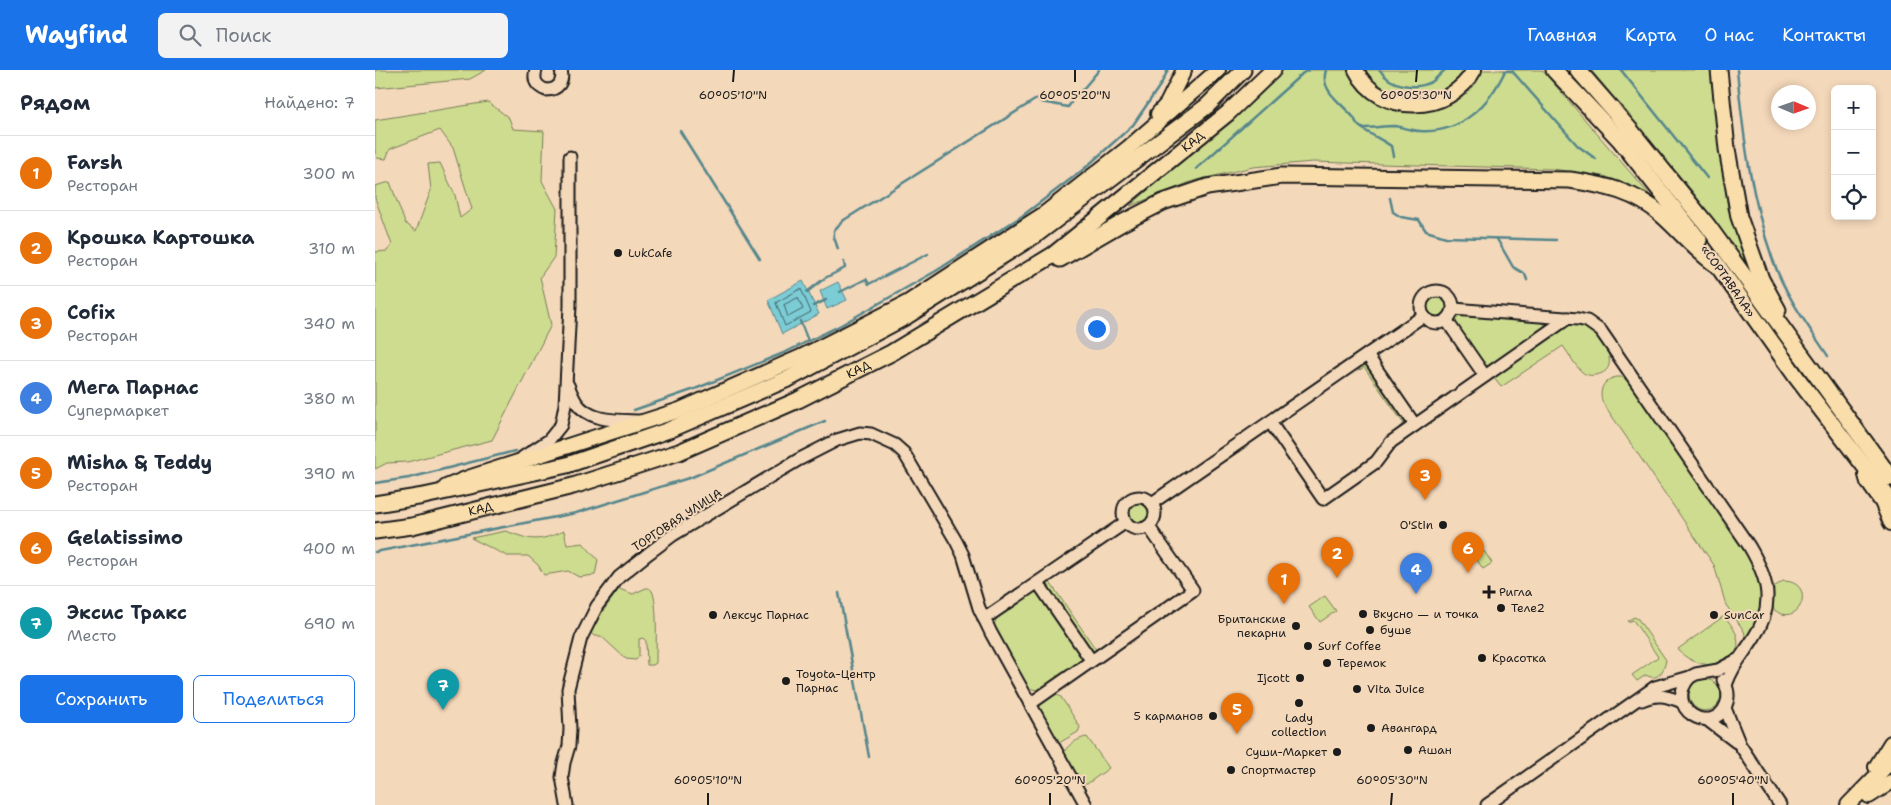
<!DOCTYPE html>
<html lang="ru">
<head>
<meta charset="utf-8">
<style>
	:root { --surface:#fff; --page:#f2f2f3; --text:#1f2937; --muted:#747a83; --line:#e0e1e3; --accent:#1a73e8 }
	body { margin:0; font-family:"Shantell Sans",sans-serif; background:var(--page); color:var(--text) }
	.controls { position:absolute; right:15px; top:15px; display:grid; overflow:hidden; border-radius:8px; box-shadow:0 2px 8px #0003 }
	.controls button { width:45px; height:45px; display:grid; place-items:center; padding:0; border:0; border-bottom:1px solid var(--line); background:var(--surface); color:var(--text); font:25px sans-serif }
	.compass { position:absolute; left:1396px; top:15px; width:45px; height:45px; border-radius:50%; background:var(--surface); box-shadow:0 2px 8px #0003; rotate:92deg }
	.you { position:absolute; left:721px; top:258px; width:18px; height:18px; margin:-12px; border:4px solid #fff; border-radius:50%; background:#1a73e8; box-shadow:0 0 0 8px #1a73e833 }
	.badge { display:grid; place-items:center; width:32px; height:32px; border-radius:50%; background:var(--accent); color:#fff; font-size:16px; font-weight:700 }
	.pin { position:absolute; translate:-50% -41px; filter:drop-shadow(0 1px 2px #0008) }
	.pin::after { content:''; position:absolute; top:26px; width:18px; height:15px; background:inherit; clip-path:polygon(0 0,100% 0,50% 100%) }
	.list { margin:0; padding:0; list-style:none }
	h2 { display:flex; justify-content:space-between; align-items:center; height:65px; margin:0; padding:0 20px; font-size:21px }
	h2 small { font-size:16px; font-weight:400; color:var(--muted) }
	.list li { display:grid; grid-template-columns:32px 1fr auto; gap:15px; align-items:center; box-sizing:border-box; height:75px; padding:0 20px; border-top:1px solid var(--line) }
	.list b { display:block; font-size:19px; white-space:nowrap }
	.list p { margin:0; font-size:16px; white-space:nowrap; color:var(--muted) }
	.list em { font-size:16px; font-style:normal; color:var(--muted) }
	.actions { display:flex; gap:10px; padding:15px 20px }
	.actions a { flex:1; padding:11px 0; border:1px solid var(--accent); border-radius:8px; text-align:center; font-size:18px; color:var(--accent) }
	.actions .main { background:var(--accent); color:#fff }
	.icon { flex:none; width:28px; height:28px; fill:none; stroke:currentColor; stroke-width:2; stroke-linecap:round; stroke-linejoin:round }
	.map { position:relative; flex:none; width:1516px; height:735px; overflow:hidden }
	header { display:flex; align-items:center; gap:30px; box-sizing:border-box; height:70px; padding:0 25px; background:var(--accent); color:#fff }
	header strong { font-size:24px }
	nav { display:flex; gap:28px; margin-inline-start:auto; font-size:18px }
	.search { width:350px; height:45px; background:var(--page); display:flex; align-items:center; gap:12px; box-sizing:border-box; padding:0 18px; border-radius:8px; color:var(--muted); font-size:19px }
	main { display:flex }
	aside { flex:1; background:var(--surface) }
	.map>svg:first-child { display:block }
</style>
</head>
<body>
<header>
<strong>Wayfind</strong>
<div class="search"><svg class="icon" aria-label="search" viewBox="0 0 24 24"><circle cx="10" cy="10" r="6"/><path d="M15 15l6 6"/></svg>Поиск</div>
<nav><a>Главная</a><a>Карта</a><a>О нас</a><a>Контакты</a></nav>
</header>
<main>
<aside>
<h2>Рядом<small>Найдено: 7</small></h2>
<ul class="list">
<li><span class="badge" style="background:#e8710a">1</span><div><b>Farsh</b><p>Ресторан</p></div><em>300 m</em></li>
<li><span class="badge" style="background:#e8710a">2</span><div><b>Крошка Картошка</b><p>Ресторан</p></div><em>310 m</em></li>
<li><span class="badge" style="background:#e8710a">3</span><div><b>Cofix</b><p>Ресторан</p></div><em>340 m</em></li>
<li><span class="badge" style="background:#3f7fe0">4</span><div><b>Мега Парнас</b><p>Супермаркет</p></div><em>380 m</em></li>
<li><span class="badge" style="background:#e8710a">5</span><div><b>Misha &amp; Teddy</b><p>Ресторан</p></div><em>390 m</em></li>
<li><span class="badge" style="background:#e8710a">6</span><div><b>Gelatissimo</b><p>Ресторан</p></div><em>400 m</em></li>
<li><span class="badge" style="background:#0f9aa8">7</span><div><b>Эксис Тракс</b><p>Место</p></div><em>690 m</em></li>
</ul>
<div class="actions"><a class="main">Сохранить</a><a>Поделиться</a></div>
</aside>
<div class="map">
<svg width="1516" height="735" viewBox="0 0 1516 735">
	<rect width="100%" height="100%" fill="#f4d8ba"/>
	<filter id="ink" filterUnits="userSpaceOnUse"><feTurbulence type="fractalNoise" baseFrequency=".02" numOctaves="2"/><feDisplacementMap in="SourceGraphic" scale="10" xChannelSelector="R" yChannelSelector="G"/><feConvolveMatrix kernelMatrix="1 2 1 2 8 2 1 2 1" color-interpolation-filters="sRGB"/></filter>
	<g filter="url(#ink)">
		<!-- green -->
		<g fill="#cedc90" stroke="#757c56">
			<path d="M0 0H111L95 9 0 18Z"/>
			<path d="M909 0H972C1001 55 1077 55 1106 0H1167L1280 131 1261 118 1229 106 1177 99 938 92 878 97 818 111 755 136Z"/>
			<path d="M986 0H1094C1090 5 1086 11 1081 15 1060 36 1020 34 998 16 993 12 989 5 986 0Z"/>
			<path d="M1216 0H1338L1345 77 1353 139 1376 202 1318 122Z"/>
			<path d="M113 32 134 48 138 59 169 61 167 111 182 139 179 187 165 207 176 255 117 370 32 392 12 393 0 399V182L12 181 17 175 0 128V116L15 112 30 153 41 161 56 120 53 94 65 93 80 125 85 148 97 139 78 78 65 60 15 79 11 89 2 88 0 80V50Z"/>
			<circle cx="1063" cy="237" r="12"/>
			<path d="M1087 245 1168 251 1170 256 1169 260 1111 297 1081 254V248Z"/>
			<path d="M1196 254C1199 254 1204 254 1208 255 1225 260 1251 301 1220 305 1215 306 1210 305 1206 301 1199 294 1194 284 1188 276L1126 317 1118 307 1190 256Z"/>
			<path d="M988 295H993L1032 352 1026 359 1024 357 1029 354 989 297 985 300 983 297Z"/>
			<path d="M1242 307H1247L1254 312 1370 478C1389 512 1394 535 1371 569L1369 561 1351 535 1339 495 1228 333C1223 321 1228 309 1242 307Z"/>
			<circle cx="765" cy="443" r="12"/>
			<path d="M131 461C158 471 162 472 189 461L192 475 208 473 223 490 220 505 204 507 193 501 169 505 163 495 153 486H132L96 468Z"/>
			<path d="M1109 481 1117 493 1108 499 1100 487Z"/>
			<path d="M674 511 722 581 715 580 672 517Z"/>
			<path d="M1408 511C1443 511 1425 561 1398 539L1399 517Z"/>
			<path d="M271 518C274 518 275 518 277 521 283 532 281 578 281 593L278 595H272L271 571 268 568 264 569V586L261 590 251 589 226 566H219L216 563 226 544 244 519 258 524Z"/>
			<path d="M663 522 708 587 707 591 667 619 662 620 653 618 619 561V555L622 547 658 523Z"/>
			<path d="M950 526 961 541 945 552 934 537Z"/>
			<path d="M1349 546C1354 552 1360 559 1362 567 1370 600 1320 603 1303 579Z"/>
			<path d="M1259 547 1263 549 1291 590C1289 601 1283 612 1271 605L1262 611 1257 605 1283 587 1258 550 1253 552 1252 551Z"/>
			<circle cx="1330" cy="625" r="16"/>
			<path d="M679 623 686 627 705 657 703 662 684 673H681L663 639 664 634Z"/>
			<path d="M712 667 734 698 712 714H705L688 684C691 676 703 668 712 667Z"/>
		</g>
		<!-- water -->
		<g fill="#7bccd6" stroke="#55868c">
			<path d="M428 211 444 244 407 264 393 230Z"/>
			<path d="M463 212 472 230 452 239 445 221Z"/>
		</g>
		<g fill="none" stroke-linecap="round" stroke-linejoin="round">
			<!-- shore -->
			<g stroke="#426266" stroke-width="1">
				<path d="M426 219 436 242 410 256 401 233Z"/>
				<path d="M423 228 428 239 413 247 409 235Z"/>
			</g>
			<!-- stream -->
			<g stroke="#55868c" stroke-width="2.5">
				<path d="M951 0C944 21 967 33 979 48 980 50 981 53 983 55 988 61 1008 70 1016 76L1018 86"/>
				<path d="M1005 0C1014 16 1042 21 1058 11 1062 8 1066 3 1070 0"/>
				<path d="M1246 0 1332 108"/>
				<path d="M1362 0C1368 65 1376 129 1398 190 1410 225 1433 256 1453 286"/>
				<path d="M703 25 724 0"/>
				<path d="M988 58C998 58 1009 56 1019 56 1028 57 1037 61 1045 61 1086 64 1114 35 1130 1H1137L1203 76 1221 89"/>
				<path d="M305 61 385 189"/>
				<path d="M821 99 928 3 934 0"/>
				<path d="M1015 128 1018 142 1026 147 1044 150 1051 161 1071 167 1181 170"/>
				<path d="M1122 169 1138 197 1150 204 1152 210"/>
				<path d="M463 179 459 167V160L469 150 663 28 666 32 693 37 696 33"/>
				<path d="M432 222 450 208 470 198 469 192"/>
				<path d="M465 222 491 209 494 214 553 184"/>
				<path d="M438 236 451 230"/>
				<path d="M425 251 433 271"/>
				<path d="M259 340 320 319 411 282 466 255 561 201 647 146 709 99 758 55 786 14 793 0"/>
				<path d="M0 413 34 408 140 381"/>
				<path d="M0 482 201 443 317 407 450 351"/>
				<path d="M464 523 494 687"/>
			</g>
			<defs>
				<g id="minor">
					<path d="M161 0C158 10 161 16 171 20 183 20 189 12 186 0"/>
					<circle cx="1062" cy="237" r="16"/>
					<path d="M1079 239 1203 249 1212 251 1226 261 1374 476C1393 508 1401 535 1378 569 1367 586 1358 595 1351 615"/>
					<path d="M1072 251 1110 306"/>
					<path d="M992 285 1040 355"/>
					<path d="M193 315C195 320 198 327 201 332 215 353 244 350 266 351"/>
					<path d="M895 352 948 429 1001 392 1016 372 1193 248"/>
					<path d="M148 387 174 370 186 355 190 335 195 236V87"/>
					<circle cx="764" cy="443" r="16"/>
					<path d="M777 433 1048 246"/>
					<path d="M663 513 716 590"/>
					<path d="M609 549 751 452"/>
					<path d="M1315 607C1287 638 1337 668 1351 635 1355 626 1353 618 1348 610"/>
					<path d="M1267 630C1282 623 1292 626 1307 632"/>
					<path d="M655 634 818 520 774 457"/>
					<path d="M1350 638 1365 675 1405 735"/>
					<path d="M1331 649 1361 672"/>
					<path d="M192 735 187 707 189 693 194 676 195 659 193 619 206 568 222 536 244 507 274 483 298 465 423 390 462 370 485 363 496 364 520 375 529 383 581 471 588 485 604 538 616 563 711 735"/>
					<path d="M1112 735 1280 617 1315 607 1321 604 1343 600 1362 590"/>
				</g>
				<g id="major">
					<path d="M981 0C1004 47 1075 45 1099 0"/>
					<path d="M783 44 792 34 809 0"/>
					<path d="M1491 405 1493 412 1507 432 1516 453"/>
					<path d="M71 417 93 408 305 340 426 287 532 233 669 144 753 78 843 0"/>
					<path d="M1501 697 1516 673"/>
					<path d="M1494 726 1516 712"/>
					<path d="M1473 735 1516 691"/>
				</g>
				<g id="highway">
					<path d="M1179 0 1245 70 1324 170"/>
					<path d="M1203 0 1257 62 1333 156 1516 408"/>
					<path d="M1344 0 1352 79 1364 147 1386 209 1403 240"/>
					<path d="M685 189 747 153 788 132 832 117 907 106 1195 110C1229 115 1262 122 1288 146 1306 162 1323 183 1343 196"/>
					<path d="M1338 189 1422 308 1516 431"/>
					<path d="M0 434 49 426 192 395 294 360 415 308 532 246 662 164 832 36 868 0"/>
					<path id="s1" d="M0 461 37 456 198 416 304 382 423 330 516 283 678 185 853 43 898 0"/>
				</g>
			</defs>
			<!-- minor casing -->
			<use href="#minor" stroke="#1c1c1c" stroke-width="15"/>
			<!-- major casing -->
			<use href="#major" stroke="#1c1c1c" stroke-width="18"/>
			<!-- highway casing -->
			<use href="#highway" stroke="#1c1c1c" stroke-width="19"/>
			<!-- minor -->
			<use href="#minor" stroke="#f4d8ba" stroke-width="11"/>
			<!-- major -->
			<use href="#major" stroke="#f9deab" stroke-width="14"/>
			<!-- highway -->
			<use href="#highway" stroke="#f9deab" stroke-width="15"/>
		</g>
	</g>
	<!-- ticks -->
	<path fill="none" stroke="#1c1c1c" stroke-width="2" d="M358 12 359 0M700 12V0M1041 12 1042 0M333 735V723M675 735V723M1016 735 1017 723M1358 735V723"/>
	<!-- markers -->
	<g fill="#1c1c1c" stroke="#f4d8ba" stroke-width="2">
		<circle cx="243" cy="183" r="5"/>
		<circle cx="1068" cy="455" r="5"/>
		<path d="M1111.5 514.5h5v5h5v5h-5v5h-5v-5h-5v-5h5z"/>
		<circle cx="1126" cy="538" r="5"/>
		<circle cx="988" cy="544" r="5"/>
		<circle cx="338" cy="545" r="5"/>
		<circle cx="1339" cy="545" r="5"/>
		<circle cx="921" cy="556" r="5"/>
		<circle cx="995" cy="560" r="5"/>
		<circle cx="933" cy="576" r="5"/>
		<circle cx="1107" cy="588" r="5"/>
		<circle cx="952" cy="593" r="5"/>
		<circle cx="925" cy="608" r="5"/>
		<circle cx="411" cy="611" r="5"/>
		<circle cx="982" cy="619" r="5"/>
		<circle cx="924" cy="633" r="5"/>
		<circle cx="838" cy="646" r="5"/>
		<circle cx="996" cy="658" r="5"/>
		<circle cx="1033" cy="680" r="5"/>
		<circle cx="962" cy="682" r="5"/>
		<circle cx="856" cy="700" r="5"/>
	</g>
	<g text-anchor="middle" stroke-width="4" stroke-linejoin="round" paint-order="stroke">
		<!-- street labels -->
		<g font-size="12" fill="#1c1c1c" stroke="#f4d8ba">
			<text dy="4" stroke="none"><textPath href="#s1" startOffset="918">КАД</textPath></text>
			<text transform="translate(1353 211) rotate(55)" y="4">«СОРТАВАЛА»</text>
			<text dy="4" stroke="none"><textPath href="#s1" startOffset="512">КАД</textPath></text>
			<text dy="4" stroke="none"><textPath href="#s1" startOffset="108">КАД</textPath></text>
			<text transform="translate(302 450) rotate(-33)" y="4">ТОРГОВАЯ УЛИЦА</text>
		</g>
		<!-- poi labels -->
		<g font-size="12" fill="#1c1c1c" stroke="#f4d8ba" text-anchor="start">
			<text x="253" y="187">LukCafe</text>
			<text x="1058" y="459" text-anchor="end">O'Stin</text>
			<text x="1124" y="526">Ригла</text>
			<text x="1136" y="542">Теле2</text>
			<text x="998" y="548">Вкусно — и точка</text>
			<text x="348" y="549">Лексус Парнас</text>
			<text x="1349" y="549">SunCar</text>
			<text x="911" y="553" text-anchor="end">Британские<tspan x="911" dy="14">пекарни</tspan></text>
			<text x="1005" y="564">буше</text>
			<text x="943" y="580">Surf Coffee</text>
			<text x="1117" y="592">Красотка</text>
			<text x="962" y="597">Теремок</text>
			<text x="421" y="608">Toyota-Центр<tspan x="421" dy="14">Парнас</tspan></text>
			<text x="915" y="612" text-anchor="end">Ijcott</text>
			<text x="992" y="623">Vita Juice</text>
			<text x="828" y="650" text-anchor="end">5 карманов</text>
			<text x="924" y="652" text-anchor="middle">Lady<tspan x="924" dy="14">collection</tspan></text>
			<text x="1006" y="662">Авангард</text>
			<text x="1043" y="684">Ашан</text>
			<text x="952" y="686" text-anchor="end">Суши-Маркет</text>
			<text x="866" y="704">Спортмастер</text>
		</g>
	</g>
	<g font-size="12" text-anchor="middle" fill="#1c1c1c" stroke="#f4d8ba" stroke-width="4" stroke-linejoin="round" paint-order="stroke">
		<text x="358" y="29">60°05'10"N</text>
		<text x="700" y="29">60°05'20"N</text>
		<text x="1041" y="29">60°05'30"N</text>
		<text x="333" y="714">60°05'10"N</text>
		<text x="675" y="714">60°05'20"N</text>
		<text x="1017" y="714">60°05'30"N</text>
		<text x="1358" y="714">60°05'40"N</text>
	</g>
</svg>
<div class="controls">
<button>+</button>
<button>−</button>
<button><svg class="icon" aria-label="locate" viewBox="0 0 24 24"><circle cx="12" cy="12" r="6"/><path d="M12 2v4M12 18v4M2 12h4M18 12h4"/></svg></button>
</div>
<svg class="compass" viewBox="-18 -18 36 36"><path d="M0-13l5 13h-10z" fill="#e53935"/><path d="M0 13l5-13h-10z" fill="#747a83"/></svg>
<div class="you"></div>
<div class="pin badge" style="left:909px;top:534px;background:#e8710a">1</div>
<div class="pin badge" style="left:962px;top:508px;background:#e8710a">2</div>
<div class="pin badge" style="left:1050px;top:430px;background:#e8710a">3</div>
<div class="pin badge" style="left:1041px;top:524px;background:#3f7fe0">4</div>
<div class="pin badge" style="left:862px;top:664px;background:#e8710a">5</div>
<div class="pin badge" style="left:1093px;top:503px;background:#e8710a">6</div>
<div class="pin badge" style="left:68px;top:640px;background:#0f9aa8">7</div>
</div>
</main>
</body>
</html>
